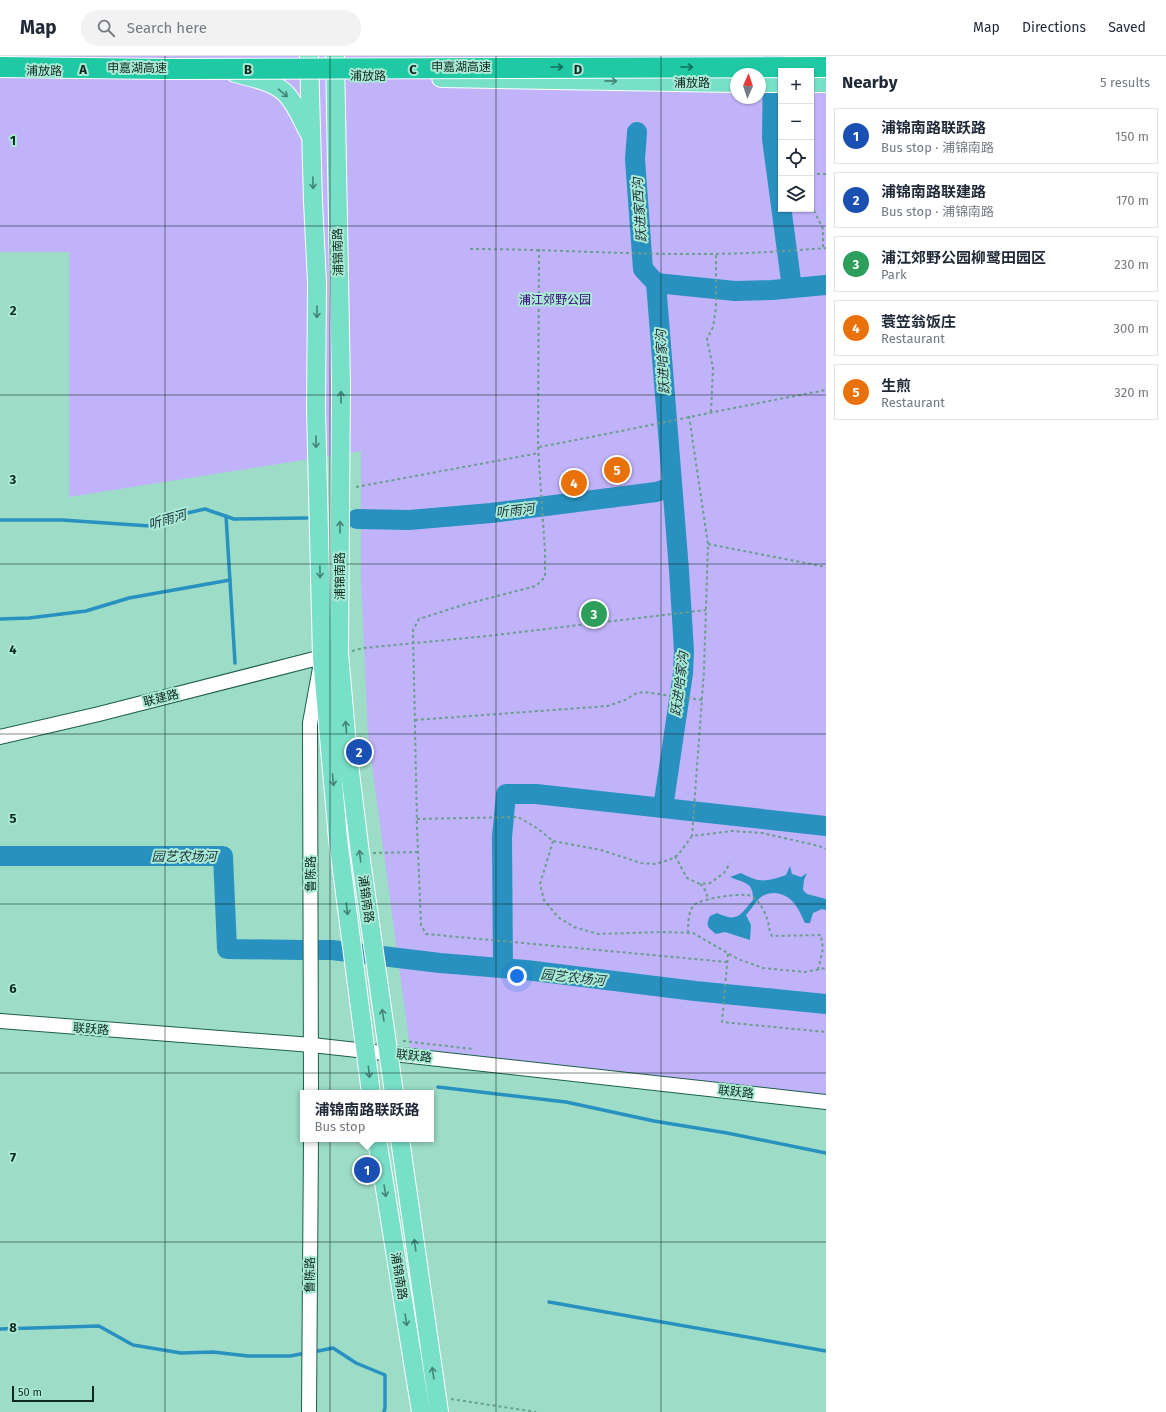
<!DOCTYPE html>
<html lang="en">
<head>
<meta charset="utf-8">
<style>
	:root { --surface:#fff; --page:#f2f2f3; --text:#1f2937; --muted:#747a83; --line:#e0e1e3; --accent:#111827 }
	body { margin:0; font-family:"Fira Sans","Noto Sans SC",sans-serif; background:var(--page); color:var(--text) }
	.controls { position:absolute; right:12px; top:12px; display:grid; overflow:hidden; border-radius:0px; box-shadow:0 1px 3px #0004 }
	.controls button { width:36px; height:36px; display:grid; place-items:center; padding:0; border:0; border-bottom:1px solid var(--line); background:var(--surface); color:var(--text); font:20px sans-serif }
	.compass { position:absolute; left:730px; top:12px; width:36px; height:36px; border-radius:50%; background:var(--surface); box-shadow:0 1px 3px #0004; rotate:3deg }
	.scale { position:absolute; left:12px; bottom:10px; width:82px; box-sizing:border-box; padding-left:4px; border:2px solid #0e2821; border-top:0; font-size:11px; line-height:14px; white-space:nowrap; color:#0e2821; -webkit-text-stroke:3px #aaead5; paint-order:stroke }
	.you { position:absolute; left:517px; top:920px; width:14px; height:14px; margin:-10px; border:3px solid #fff; border-radius:50%; background:#1a73e8; box-shadow:0 0 0 6px #1a73e833 }
	.badge { display:grid; place-items:center; width:26px; height:26px; border-radius:50%; background:var(--accent); color:#fff; font-size:13px; font-weight:700 }
	.pin { position:absolute; translate:-50% -50%; border:2px solid #fff; box-shadow:0 1px 4px #0006 }
	.popup { position:absolute; left:300px; top:1034px; width:134px; height:52px; box-sizing:border-box; display:grid; place-content:center; border-radius:0px; background:var(--surface); filter:drop-shadow(0 1px 3px #0005); font-size:13px; white-space:nowrap; color:var(--muted) }
	.popup b { font-size:15px; color:var(--text) }
	.popup::after { content:''; position:absolute; left:50%; top:100%; margin-left:-8px; border:8px solid transparent; border-top-color:var(--surface) }
	.list { margin:0; padding:0; list-style:none }
	h2 { display:flex; justify-content:space-between; align-items:center; height:52px; margin:0; padding:0 16px; font-size:17px }
	h2 small { font-size:13px; font-weight:400; color:var(--muted) }
	.list li { display:grid; grid-template-columns:26px 1fr auto; gap:12px; align-items:center; box-sizing:border-box; height:56px; margin:0 8px 8px; padding:0 8px; border:1px solid var(--line); border-radius:0px }
	.list b { display:block; font-size:15px; white-space:nowrap }
	.list p { margin:0; font-size:13px; white-space:nowrap; color:var(--muted) }
	.list em { font-size:13px; font-style:normal; color:var(--muted) }
	.icon { flex:none; width:22px; height:22px; fill:none; stroke:currentColor; stroke-width:2; stroke-linecap:round; stroke-linejoin:round }
	.map { position:relative; flex:none; width:826px; height:1356px; overflow:hidden }
	header { display:flex; align-items:center; gap:24px; box-sizing:border-box; height:56px; padding:0 20px; background:var(--surface); border-bottom:1px solid var(--line) }
	header strong { font-size:19px }
	nav { display:flex; gap:22px; margin-inline-start:auto; font-size:14px }
	.search { width:280px; height:36px; background:var(--page); display:flex; align-items:center; gap:10px; box-sizing:border-box; padding:0 14px; border-radius:22px; color:var(--muted); font-size:15px }
	main { display:flex }
	aside { flex:1; background:var(--surface) }
	.map>svg:first-child { display:block }
</style>
</head>
<body>
<header>
<strong>Map</strong>
<div class="search"><svg class="icon" aria-label="search" viewBox="0 0 24 24"><circle cx="10" cy="10" r="6"/><path d="M15 15l6 6"/></svg>Search here</div>
<nav><a>Map</a><a>Directions</a><a>Saved</a></nav>
</header>
<main>
<div class="map">
<svg width="826" height="1356" viewBox="0 0 826 1356">
	<rect width="100%" height="100%" fill="#9dddc8"/>
	<!-- green -->
	<path fill="#c0b3f9" fill-rule="evenodd" d="M0 0H826V1039L410 992 368 679 361 524V395L69 441V196H0ZM781 15H811V153H781ZM736 18H760V42H736Z"/>
	<!-- water -->
	<path fill="#2991bf" d="M790 810 792 818 801 821 807 817 804 824 803 834 807 838 826 843V854L822 853 813 857 810 867H805C798 852 793 839 775 837 769 837 764 838 760 842 756 845 750 855 746 859L751 869 750 884 725 876 716 878C708 871 705 871 710 860L717 857C738 867 740 859 753 844 754 826 744 827 730 821L741 817C759 827 766 826 786 819Z"/>
	<g fill="none" stroke-linecap="round" stroke-linejoin="round">
		<!-- stream -->
		<g stroke="#2991bf" stroke-width="3.5">
			<path d="M226 460 235 607"/>
			<path d="M0 464H62L150 470 178 459 205 453 234 463 307 462"/>
			<path d="M0 563 29 562 86 555 129 542 230 524"/>
			<path d="M438 1031 566 1046 654 1065 727 1077 826 1097"/>
			<path d="M549 1246 826 1295"/>
			<path d="M0 1273 99 1270 133 1289 181 1297 213 1296 248 1300H290L306 1297"/>
			<path d="M313 1296 333 1292 356 1307 385 1319V1352L384 1356"/>
		</g>
		<!-- river -->
		<g stroke="#2991bf" stroke-width="20">
			<path d="M773 0 772 83 792 232"/>
			<path d="M637 76 635 103 643 213 656 227"/>
			<path d="M357 463 409 464 491 457 656 436 672 431"/>
			<path d="M663 752 683 617 684 595 679 514 656 227 735 235 772 234 826 229"/>
			<path d="M0 800H223L227 893 302 894"/>
			<path d="M320 894H332L440 907 526 914 695 935 826 948"/>
			<path d="M503 912 502 781 506 738H536L826 770"/>
		</g>
		<defs>
			<g id="minor">
				<path d="M0 681 99 658 322 601 310 667 311 1037"/>
				<path d="M0 965 312 989 826 1046"/>
				<path d="M309 1356 311 1083"/>
			</g>
			<g id="major">
				<path d="M309 0 313 145 317 227 316 353 322 601 338 783 371 1037"/>
				<path d="M335 0 341 329 339 597 348 700 360 797 394 1037"/>
				<path d="M235 17C252 22 275 25 287 39 297 50 302 64 309 77"/>
				<path d="M441 22 736 27"/>
				<path d="M760 27H781"/>
				<path d="M811 27H826"/>
				<path d="M377 1083 421 1356"/>
				<path d="M400 1083 439 1356"/>
			</g>
		</defs>
		<!-- minor casing -->
		<use href="#minor" stroke="#1d5e4d" stroke-width="16"/>
		<!-- major casing -->
		<use href="#major" stroke="#fff" stroke-width="20"/>
		<!-- path -->
		<g stroke="#6a9d8d" stroke-width="2" stroke-dasharray="3 3" stroke-linecap="butt">
			<path d="M811 118H826"/>
			<path d="M811 149 823 173V192"/>
			<path d="M470 193C562 193 655 201 747 197 773 196 800 194 826 192"/>
			<path d="M539 193 538 391 545 495V521L536 530 466 548 419 563 413 574 417 770 421 869 426 878 727 906"/>
			<path d="M711 356 713 312 707 283 713 271 716 252V197"/>
			<path d="M689 360 708 488 704 614 692 780"/>
			<path d="M539 391C635 373 730 352 826 334"/>
			<path d="M356 431 539 397"/>
			<path d="M708 488 826 511"/>
			<path d="M352 595 364 592 487 580 706 554"/>
			<path d="M415 664 608 650 625 644 637 637 644 636 702 644"/>
			<path d="M417 763 518 761 537 772 553 785 601 794 641 807 655 808 669 804 678 799 692 780 732 775 762 777 819 790 826 793"/>
			<path d="M553 785 540 828 544 844 558 861 574 871 598 878 661 876 693 877 738 903 763 912 805 916 826 912"/>
			<path d="M373 797 418 796"/>
			<path d="M675 800 687 822 700 828 710 827 724 817 730 807"/>
			<path d="M700 828 704 832 709 844"/>
			<path d="M688 877C688 868 688 858 693 850 697 843 743 836 751 840 760 845 765 856 768 865 769 870 769 875 772 880L821 879 823 893 818 914"/>
			<path d="M728 898 722 966 826 976"/>
			<path d="M403 985 473 993"/>
			<path d="M451 1343 536 1356"/>
		</g>
		<!-- minor -->
		<use href="#minor" stroke="#fff" stroke-width="14"/>
		<!-- major -->
		<use href="#major" stroke="#78dfc8" stroke-width="18"/>
		<defs>
			<path id="highway-bridge" d="M0 11 165 13 826 11"/>
		</defs>
		<!-- highway-bridge casing -->
		<use href="#highway-bridge" stroke="#fff" stroke-width="22" stroke-linecap="butt"/>
		<!-- highway-bridge -->
		<use href="#highway-bridge" stroke="#1ec9a4" stroke-width="20"/>
	</g>
	<!-- one-way arrows -->
	<defs><path id="oneway-shaft" d="M-6 0H5M1.5-3L5.5 0L1.5 3" fill="none" stroke-width="1.6" stroke-linecap="round" stroke-linejoin="round"/></defs>
	<g stroke="#15705c">
		<use href="#oneway-shaft" transform="translate(557 11)"/>
		<use href="#oneway-shaft" transform="translate(687 11)"/>
	</g>
	<g stroke="#438474">
		<use href="#oneway-shaft" transform="translate(611 25) rotate(1)"/>
		<use href="#oneway-shaft" transform="translate(283 37) rotate(40)"/>
		<use href="#oneway-shaft" transform="translate(313 127) rotate(89)"/>
		<use href="#oneway-shaft" transform="translate(317 256) rotate(91)"/>
		<use href="#oneway-shaft" transform="translate(341 341) rotate(-90)"/>
		<use href="#oneway-shaft" transform="translate(316 386) rotate(89)"/>
		<use href="#oneway-shaft" transform="translate(340 471) rotate(-90)"/>
		<use href="#oneway-shaft" transform="translate(320 516) rotate(89)"/>
		<use href="#oneway-shaft" transform="translate(346 671) rotate(-95)"/>
		<use href="#oneway-shaft" transform="translate(333 724) rotate(85)"/>
		<use href="#oneway-shaft" transform="translate(360 800) rotate(-97)"/>
		<use href="#oneway-shaft" transform="translate(347 853) rotate(83)"/>
		<use href="#oneway-shaft" transform="translate(383 959) rotate(-99)"/>
		<use href="#oneway-shaft" transform="translate(369 1016) rotate(83)"/>
		<use href="#oneway-shaft" transform="translate(385 1135) rotate(81)"/>
		<use href="#oneway-shaft" transform="translate(415 1189) rotate(-98)"/>
		<use href="#oneway-shaft" transform="translate(406 1264) rotate(81)"/>
		<use href="#oneway-shaft" transform="translate(433 1317) rotate(-99)"/>
	</g>
	<!-- grid -->
	<path fill="none" stroke="#0e2821" stroke-width="1" stroke-opacity="0.55" d="M165 0V1356M330 0V1356M496 0V1356M661 0V1356M0 170H826M0 339H826M0 508H826M0 678H826M0 848H826M0 1017H826M0 1186H826"/>
	<g text-anchor="middle" stroke-width="4" stroke-linejoin="round" paint-order="stroke">
		<!-- street labels -->
		<g font-size="12" fill="#0e2821" stroke="#aaead5">
			<text x="461" y="15">申嘉湖高速</text>
			<text x="137" y="16">申嘉湖高速</text>
			<text transform="translate(44 15) rotate(1)" y="4">浦放路</text>
			<text transform="translate(368 20) rotate(1)" y="4">浦放路</text>
			<text x="692" y="31">浦放路</text>
			<text transform="translate(338 196) rotate(-91)" y="4">浦锦南路</text>
			<text transform="translate(340 520) rotate(-90)" y="4">浦锦南路</text>
			<text transform="translate(161 642) rotate(-14)" y="4">联建路</text>
			<text transform="translate(311 818) rotate(-90)" y="4">鲁陈路</text>
			<text transform="translate(366 843) rotate(82)" y="4">浦锦南路</text>
			<text transform="translate(91 973) rotate(4)" y="4">联跃路</text>
			<text transform="translate(414 1000) rotate(6)" y="4">联跃路</text>
			<text transform="translate(736 1036) rotate(6)" y="4">联跃路</text>
			<text transform="translate(310 1219) rotate(-89)" y="4">鲁陈路</text>
			<text transform="translate(399 1220) rotate(81)" y="4">浦锦南路</text>
		</g>
		<!-- park labels -->
		<g font-size="12" fill="#38007c" stroke="#aaead5">
			<text x="555" y="248">浦江郊野公园</text>
		</g>
		<!-- water labels -->
		<g font-size="13" font-style="italic" fill="#1a2f3b" stroke="#aaead5">
			<text transform="translate(639 154) rotate(-94)" y="5">跃进家西沟</text>
			<text transform="translate(662 306) rotate(-94)" y="5">跃进哈家沟</text>
			<text transform="translate(515 454) rotate(-7)" y="5">听雨河</text>
			<text transform="translate(167 463) rotate(-16)" y="5">听雨河</text>
			<text transform="translate(679 628) rotate(-83)" y="5">跃进哈家沟</text>
			<text x="184" y="805">园艺农场河</text>
			<text transform="translate(573 921) rotate(6)" y="5">园艺农场河</text>
		</g>
	</g>
	<g font-size="13" text-anchor="middle" font-weight="bold" fill="#0e2821" stroke="#aaead5" stroke-width="4" stroke-linejoin="round" paint-order="stroke">
		<text x="83" y="18">A</text>
		<text x="248" y="18">B</text>
		<text x="413" y="18">C</text>
		<text x="578" y="18">D</text>
		<text x="13" y="89">1</text>
		<text x="13" y="259">2</text>
		<text x="13" y="428">3</text>
		<text x="13" y="598">4</text>
		<text x="13" y="767">5</text>
		<text x="13" y="937">6</text>
		<text x="13" y="1106">7</text>
		<text x="13" y="1276">8</text>
	</g>
</svg>
<div class="controls">
<button>+</button>
<button>−</button>
<button><svg class="icon" aria-label="locate" viewBox="0 0 24 24"><circle cx="12" cy="12" r="6"/><path d="M12 2v4M12 18v4M2 12h4M18 12h4"/></svg></button>
<button><svg class="icon" aria-label="layers" viewBox="0 0 24 24"><path d="M12 4l9 5-9 5-9-5zM3 14l9 5 9-5"/></svg></button>
</div>
<svg class="compass" viewBox="-18 -18 36 36"><path d="M0-13l5 13h-10z" fill="#e53935"/><path d="M0 13l5-13h-10z" fill="#747a83"/></svg>
<div class="scale">50 m</div>
<div class="you"></div>
<div class="pin badge" style="left:367px;top:1114px;background:#1a4fb4">1</div>
<div class="popup"><b>浦锦南路联跃路</b>Bus stop</div>
<div class="pin badge" style="left:359px;top:696px;background:#1a4fb4">2</div>
<div class="pin badge" style="left:594px;top:558px;background:#2e9e5b">3</div>
<div class="pin badge" style="left:574px;top:427px;background:#e8710a">4</div>
<div class="pin badge" style="left:617px;top:414px;background:#e8710a">5</div>
</div>
<aside>
<h2>Nearby<small>5 results</small></h2>
<ul class="list">
<li><span class="badge" style="background:#1a4fb4">1</span><div><b>浦锦南路联跃路</b><p>Bus stop · 浦锦南路</p></div><em>150 m</em></li>
<li><span class="badge" style="background:#1a4fb4">2</span><div><b>浦锦南路联建路</b><p>Bus stop · 浦锦南路</p></div><em>170 m</em></li>
<li><span class="badge" style="background:#2e9e5b">3</span><div><b>浦江郊野公园柳鹭田园区</b><p>Park</p></div><em>230 m</em></li>
<li><span class="badge" style="background:#e8710a">4</span><div><b>蓑笠翁饭庄</b><p>Restaurant</p></div><em>300 m</em></li>
<li><span class="badge" style="background:#e8710a">5</span><div><b>生煎</b><p>Restaurant</p></div><em>320 m</em></li>
</ul>
</aside>
</main>
</body>
</html>
